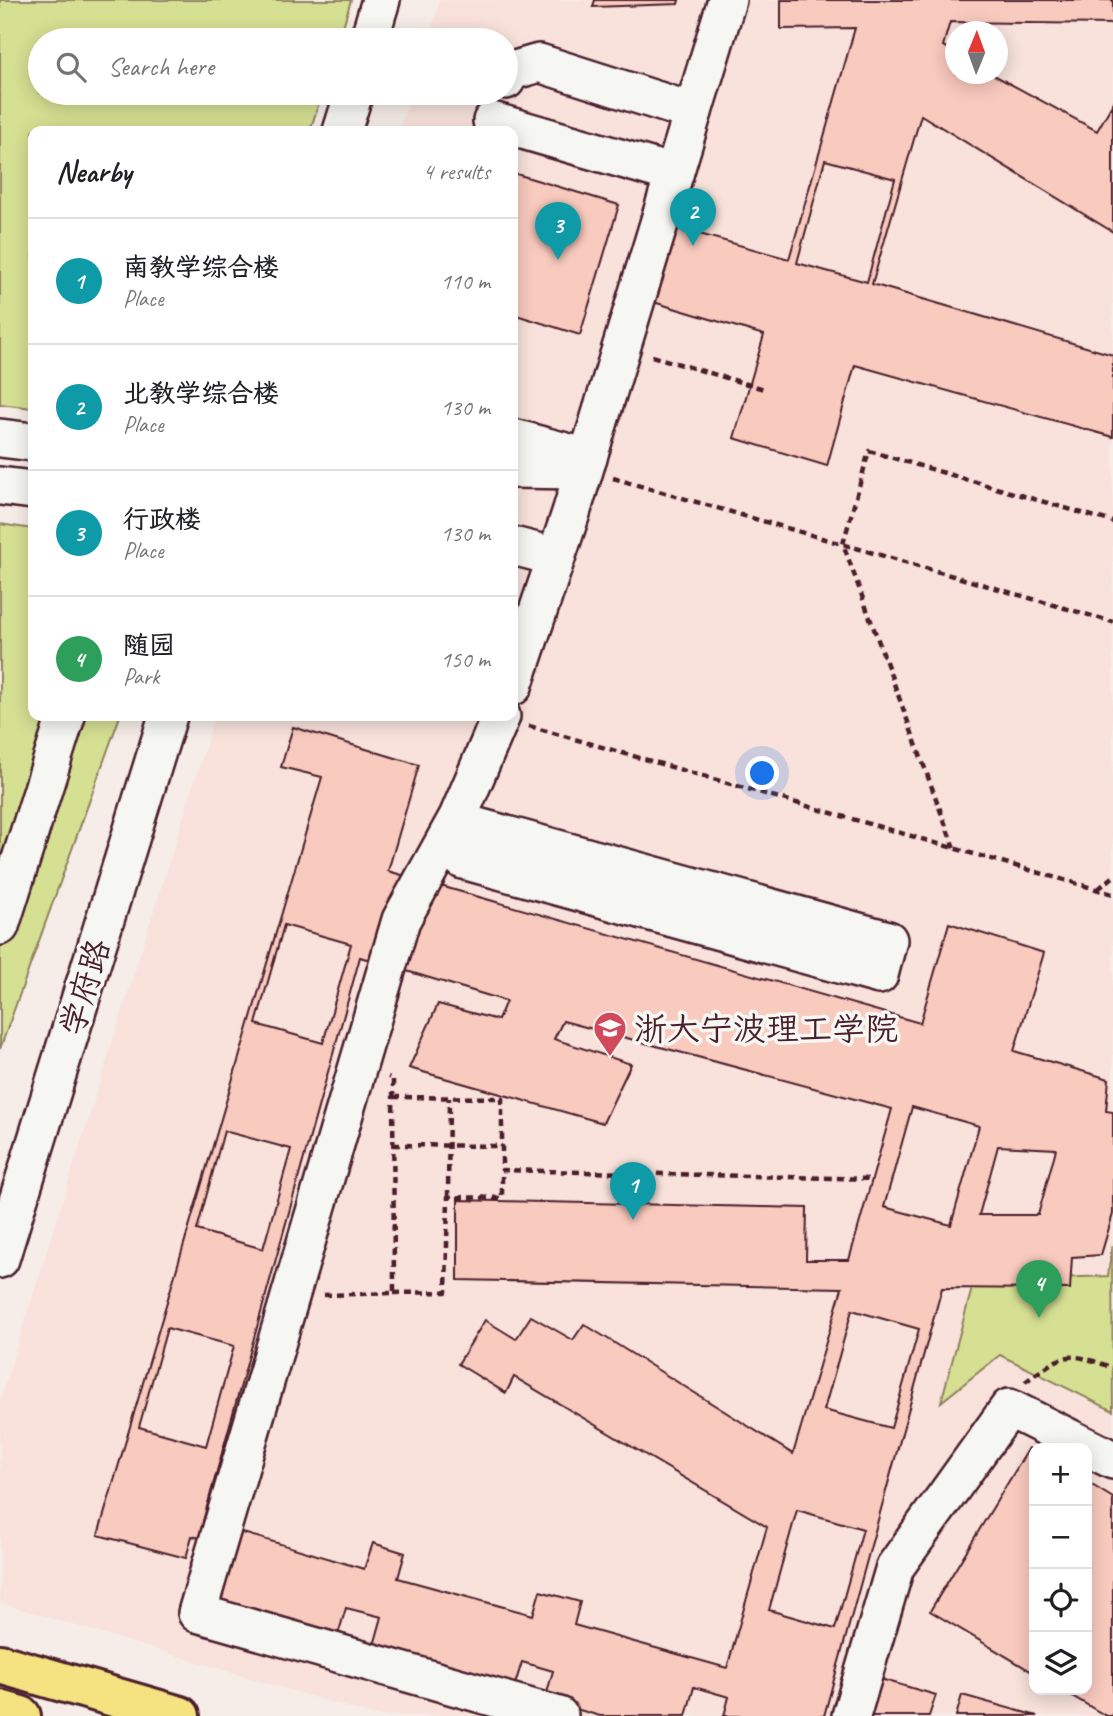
<!DOCTYPE html>
<html lang="en">
<head>
<meta charset="utf-8">
<style>
	:root { --surface:#fff; --page:#f6f6f6; --text:#202124; --muted:#757577; --line:#e0e0e0; --accent:#d1495b }
	body { margin:0; font-family:Caveat,"LXGW WenKai TC",sans-serif; background:var(--page); color:var(--text) }
	.controls { position:absolute; right:21px; bottom:21px; display:grid; overflow:hidden; border-radius:14px; box-shadow:0 4px 18px #0003 }
	.controls button { width:63px; height:63px; display:grid; place-items:center; padding:0; border:0; border-bottom:2px solid var(--line); background:var(--surface); color:var(--text); font:35px sans-serif }
	.compass { position:absolute; left:945px; top:21px; width:63px; height:63px; border-radius:50%; background:var(--surface); box-shadow:0 4px 18px #0003; rotate:1deg }
	.you { position:absolute; left:763px; top:774px; width:24px; height:24px; margin:-18px; border:5px solid #fff; border-radius:50%; background:#1a73e8; box-shadow:0 0 0 10px #1a73e833 }
	.badge { display:grid; place-items:center; width:46px; height:46px; border-radius:50%; background:var(--accent); color:#fff; font-size:23px; font-weight:700 }
	.pin { position:absolute; translate:-50% -58px; filter:drop-shadow(0 2px 4px #0008) }
	.pin::after { content:''; position:absolute; top:37px; width:24px; height:21px; background:inherit; clip-path:polygon(0 0,100% 0,50% 100%) }
	.list { margin:0; padding:0; list-style:none }
	h2 { display:flex; justify-content:space-between; align-items:center; height:91px; margin:0; padding:0 28px; font-size:30px }
	h2 small { font-size:23px; font-weight:400; color:var(--muted) }
	.list li { display:grid; grid-template-columns:46px 1fr auto; gap:21px; align-items:center; box-sizing:border-box; height:126px; padding:0 28px; border-top:2px solid var(--line) }
	.list b { display:block; font-size:26px; white-space:nowrap }
	.list p { margin:0; font-size:23px; white-space:nowrap; color:var(--muted) }
	.list em { font-size:23px; font-style:normal; color:var(--muted) }
	.icon { flex:none; width:38px; height:38px; fill:none; stroke:currentColor; stroke-width:2; stroke-linecap:round; stroke-linejoin:round }
	.map { position:relative; flex:none; width:1113px; height:1716px; overflow:hidden }
	.search { position:absolute; background:var(--surface); box-shadow:0 4px 18px #0003; left:28px; top:28px; width:490px; height:77px; display:flex; align-items:center; gap:18px; box-sizing:border-box; padding:0 24px; border-radius:38px; color:var(--muted); font-size:26px }
	.panel { position:absolute; background:var(--surface); box-shadow:0 4px 18px #0003; left:28px; top:126px; width:490px; height:595px; border-radius:14px }
	.map>svg:first-child { display:block }
</style>
</head>
<body>
<div class="map">
<svg width="1113" height="1716" viewBox="0 0 1113 1716">
	<rect width="100%" height="100%" fill="#f7ede8"/>
	<filter id="ink" filterUnits="userSpaceOnUse"><feTurbulence type="fractalNoise" baseFrequency=".0143" numOctaves="2"/><feDisplacementMap in="SourceGraphic" scale="14" xChannelSelector="R" yChannelSelector="G"/><feConvolveMatrix kernelMatrix="1 2 1 2 8 2 1 2 1" color-interpolation-filters="sRGB"/></filter>
	<g filter="url(#ink)">
		<!-- built -->
		<path fill="#f8e2db" fill-rule="evenodd" d="M440 0H1113V1716H376L0 1603V1400L215 716H513V131H399L411 93H506V40H428ZM956 32H998V74H956ZM1034 1448H1087V1690H1034Z"/>
		<!-- green -->
		<g fill="#d5e093" stroke="#90805f" stroke-width="2">
			<path d="M0 0H351L339 40H40V93H322L310 131H33V408L0 404Z"/>
			<path d="M0 524 33 529V716H120L0 1049Z"/>
			<path d="M1112 1246 1113 1411 1000 1355 941 1402 974 1281 1108 1276Z"/>
		</g>
		<!-- building -->
		<g fill="#f9cabe" stroke="#4a1f2b" stroke-width="2" fill-rule="evenodd">
			<path d="M595 0H679L678 4 593 7Z"/>
			<path d="M781 0H1113V24L950 22 943 46 956 53V74H992L1097 131 1113 103V232L921 115 872 284 1113 355V437L855 365 827 466 734 438 764 335 630 295 653 221 789 259 855 28 781 29ZM825 160 895 179 867 282 797 263Z"/>
			<path d="M513 173 619 205 580 335 513 314Z"/>
			<path d="M293 727 419 765 388 871 920 1023 949 923 1044 953 1014 1051 1109 1079 1106 1111 1113 1112V1214L1101 1255 1072 1257 1070 1289 942 1288 824 1716H724L729 1697 694 1687 686 1716H600L545 1700 553 1671 522 1662 513 1691 373 1649 382 1617 346 1608 337 1638 209 1601 224 1545 192 1536 186 1558 98 1535 322 777 281 767ZM284 925 351 944 323 1043 256 1024ZM360 957 506 1001 498 1020 438 1004 409 1068 603 1123 631 1064 554 1039 563 1021 892 1109 849 1260H806L807 1208 458 1200V1280L842 1288 793 1454 584 1324 573 1340 531 1316 516 1339 485 1320 458 1364 506 1393 514 1377 767 1527 727 1668 574 1625 580 1602 540 1591 533 1615 398 1578 405 1553 373 1543 364 1569 203 1521ZM912 1107 979 1126 951 1225 884 1207ZM224 1131 291 1149 263 1249 197 1230ZM998 1146 1056 1149 1038 1215H979ZM852 1310 919 1329 891 1428 824 1410ZM167 1328 234 1346 206 1446 139 1427ZM797 1510 863 1529 835 1629 769 1610Z"/>
			<path d="M1029 1448 1034 1451V1673L930 1611Z"/>
			<path d="M1087 1482 1113 1498V1716H1106L1062 1690H1087Z"/>
			<path d="M870 1676 936 1695 929 1716H858Z"/>
			<path d="M962 1695 1037 1716H956Z"/>
		</g>
		<g fill="none" stroke-linecap="round" stroke-linejoin="round">
			<defs>
				<g id="minor">
					<path d="M369 40 381 0"/>
					<path d="M506 80 508 72 539 63 693 112"/>
					<path d="M492 121 674 174"/>
					<path d="M342 131 354 93"/>
					<path d="M0 438 33 442"/>
					<path d="M513 438 588 458"/>
					<path d="M513 469 580 470"/>
					<path d="M0 486 33 490"/>
					<path d="M513 546 556 557"/>
					<path d="M513 686 571 513 727 0"/>
					<path d="M501 716 458 817 401 920 197 1613 559 1716"/>
					<path d="M474 826 888 940 879 975 463 860Z"/>
					<path d="M0 926 66 716"/>
					<path d="M0 1259 168 716"/>
					<path d="M851 1716 895 1567 1009 1408 1113 1460"/>
				</g>
				<g id="major">
					<path d="M0 1664 180 1716"/>
					<path d="M0 1710 21 1716"/>
				</g>
			</defs>
			<!-- minor casing -->
			<use href="#minor" stroke="#4a1f2b" stroke-width="42"/>
			<!-- major casing -->
			<use href="#major" stroke="#4a1f2b" stroke-width="44"/>
			<!-- path -->
			<g stroke="#4a1f2b" stroke-width="4.5" stroke-dasharray="7 5" stroke-linecap="butt">
				<path d="M652 356 764 389"/>
				<path d="M613 478 1113 622"/>
				<path d="M529 726 1113 894"/>
				<path d="M954 848 843 544 869 451 1113 522"/>
				<path d="M1098 889 1113 877"/>
				<path d="M393 1097 502 1098V1170"/>
				<path d="M393 1145 502 1146"/>
				<path d="M448 1197 449 1098"/>
				<path d="M394 1293 446 1292 448 1197 502 1198V1170L873 1179"/>
				<path d="M324 1295 394 1293 393 1079 388 1077"/>
				<path d="M1025 1382C1065 1353 1066 1350 1113 1368"/>
			</g>
			<!-- minor -->
			<use href="#minor" stroke="#f6f6f2" stroke-width="37"/>
			<!-- major -->
			<use href="#major" stroke="#f5e382" stroke-width="38"/>
		</g>
	</g>
	<!-- icons -->
	<defs>
		<symbol id="university-pin" viewBox="-11 -11 22 30"><path d="M0 17L-7.5 6A9.5 9.5 0 1 1 7.5 6Z" fill="#d1495b" stroke="#f6f6f2"/><path d="M0-5L7-2L0 1L-7-2ZM-4 1L0 2.5L4 1V4Q0 6-4 4Z" fill="#fff"/></symbol>
	</defs>
	<g fill-rule="evenodd">
		<use href="#university-pin" x="591" y="1009" width="38" height="52"/>
	</g>
	<g text-anchor="middle" stroke-width="7" stroke-linejoin="round" paint-order="stroke">
		<!-- street labels -->
		<g font-size="33" fill="#4a1f2b" stroke="#f6f6f2">
			<text transform="translate(84 987) rotate(-73)" y="12">学府路</text>
		</g>
		<!-- poi labels -->
		<g font-size="33" fill="#4a1f2b" stroke="#f6f6f2" text-anchor="start">
			<text x="634" y="1040">浙大宁波理工学院</text>
		</g>
	</g>
</svg>
<div class="controls">
<button>+</button>
<button>−</button>
<button><svg class="icon" aria-label="locate" viewBox="0 0 24 24"><circle cx="12" cy="12" r="6"/><path d="M12 2v4M12 18v4M2 12h4M18 12h4"/></svg></button>
<button><svg class="icon" aria-label="layers" viewBox="0 0 24 24"><path d="M12 4l9 5-9 5-9-5zM3 14l9 5 9-5"/></svg></button>
</div>
<svg class="compass" viewBox="-18 -18 36 36"><path d="M0-13l5 13h-10z" fill="#e53935"/><path d="M0 13l5-13h-10z" fill="#757577"/></svg>
<div class="you"></div>
<div class="pin badge" style="left:633px;top:1220px;background:#0f9aa8">1</div>
<div class="pin badge" style="left:693px;top:246px;background:#0f9aa8">2</div>
<div class="pin badge" style="left:558px;top:260px;background:#0f9aa8">3</div>
<div class="pin badge" style="left:1039px;top:1318px;background:#2e9e5b">4</div>
<div class="search"><svg class="icon" aria-label="search" viewBox="0 0 24 24"><circle cx="10" cy="10" r="6"/><path d="M15 15l6 6"/></svg>Search here</div>
<section class="panel">
<h2>Nearby<small>4 results</small></h2>
<ul class="list">
<li><span class="badge" style="background:#0f9aa8">1</span><div><b>南教学综合楼</b><p>Place</p></div><em>110 m</em></li>
<li><span class="badge" style="background:#0f9aa8">2</span><div><b>北教学综合楼</b><p>Place</p></div><em>130 m</em></li>
<li><span class="badge" style="background:#0f9aa8">3</span><div><b>行政楼</b><p>Place</p></div><em>130 m</em></li>
<li><span class="badge" style="background:#2e9e5b">4</span><div><b>随园</b><p>Park</p></div><em>150 m</em></li>
</ul>
</section>
</div>
</body>
</html>
